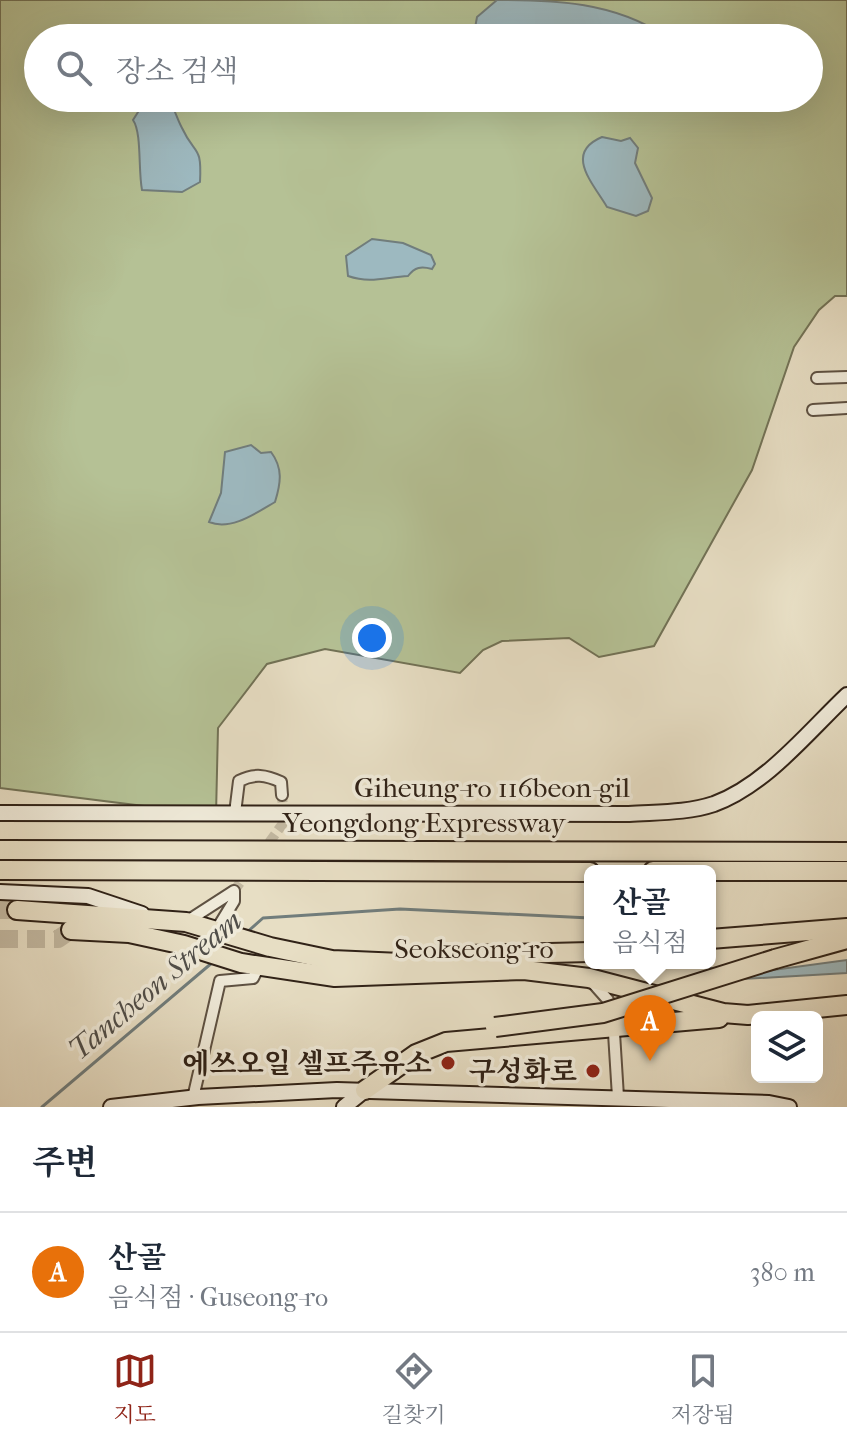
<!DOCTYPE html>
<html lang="ko">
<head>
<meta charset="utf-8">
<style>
	:root { --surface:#fff; --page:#f2f2f3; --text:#1f2937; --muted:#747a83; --line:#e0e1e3; --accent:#8f2418 }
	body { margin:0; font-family:"IM FELL French Canon","Noto Serif KR",serif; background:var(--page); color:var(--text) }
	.controls { position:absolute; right:24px; bottom:24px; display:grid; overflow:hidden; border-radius:12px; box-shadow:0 8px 32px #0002 }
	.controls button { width:72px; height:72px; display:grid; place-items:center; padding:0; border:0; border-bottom:2px solid var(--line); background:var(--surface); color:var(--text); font:40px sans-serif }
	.you { position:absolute; left:372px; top:638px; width:28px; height:28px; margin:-20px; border:6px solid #fff; border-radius:50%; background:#1a73e8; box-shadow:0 0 0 12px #1a73e833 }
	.badge { display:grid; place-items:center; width:52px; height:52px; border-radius:50%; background:var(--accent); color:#fff; font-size:26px; font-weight:700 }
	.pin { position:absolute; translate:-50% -66px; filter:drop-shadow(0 2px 4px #0008) }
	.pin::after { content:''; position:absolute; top:42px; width:28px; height:24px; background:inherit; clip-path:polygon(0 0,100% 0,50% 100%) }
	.popup { position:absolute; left:584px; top:865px; width:132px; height:104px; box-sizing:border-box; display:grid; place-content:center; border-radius:12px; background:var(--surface); filter:drop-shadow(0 2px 6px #0005); font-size:26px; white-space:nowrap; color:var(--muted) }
	.popup b { font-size:30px; color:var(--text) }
	.popup::after { content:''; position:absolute; left:50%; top:100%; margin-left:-16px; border:16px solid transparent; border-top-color:var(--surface) }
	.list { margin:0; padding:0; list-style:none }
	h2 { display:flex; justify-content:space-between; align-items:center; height:104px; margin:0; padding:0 32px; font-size:34px }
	h2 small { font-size:26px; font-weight:400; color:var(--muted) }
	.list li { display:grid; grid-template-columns:52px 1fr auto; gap:24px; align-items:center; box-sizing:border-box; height:120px; padding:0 32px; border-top:2px solid var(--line) }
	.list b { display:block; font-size:30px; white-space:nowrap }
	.list p { margin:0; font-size:26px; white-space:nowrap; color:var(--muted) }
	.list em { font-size:26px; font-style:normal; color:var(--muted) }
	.icon { flex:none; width:44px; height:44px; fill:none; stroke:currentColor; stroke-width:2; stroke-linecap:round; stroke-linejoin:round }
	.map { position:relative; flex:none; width:847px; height:1107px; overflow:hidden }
	.search { position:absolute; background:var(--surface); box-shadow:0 8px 32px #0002; left:24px; right:24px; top:24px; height:88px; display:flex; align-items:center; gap:20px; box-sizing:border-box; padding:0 28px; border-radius:44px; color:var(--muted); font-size:30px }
	.sheet { height:224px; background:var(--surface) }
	nav { display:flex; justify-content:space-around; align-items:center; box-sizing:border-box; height:112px; border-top:2px solid var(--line); background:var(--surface); font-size:22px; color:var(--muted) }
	nav a { display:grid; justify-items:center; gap:4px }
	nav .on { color:var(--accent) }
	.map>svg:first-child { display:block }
</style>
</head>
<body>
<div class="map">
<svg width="847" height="1107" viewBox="0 0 847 1107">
	<rect width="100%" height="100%" fill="#e7dec4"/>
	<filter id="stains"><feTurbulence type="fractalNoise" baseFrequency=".0025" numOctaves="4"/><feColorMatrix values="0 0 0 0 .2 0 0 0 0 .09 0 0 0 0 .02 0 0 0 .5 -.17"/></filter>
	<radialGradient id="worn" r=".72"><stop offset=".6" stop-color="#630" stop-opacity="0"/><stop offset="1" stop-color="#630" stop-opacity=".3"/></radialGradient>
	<!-- green -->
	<path fill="#b5c195" stroke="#727256" stroke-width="2" fill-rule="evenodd" d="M0 0H847V296H835L819 310 794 347 752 470 654 646 599 657 569 638 502 641 483 650 460 673 325 649 267 664 218 728 216 815 0 788ZM38 38H809V98H38Z"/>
	<!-- water -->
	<g fill="#9db9c0" stroke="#717d7c" stroke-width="2">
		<path d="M497 0C556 0 614 2 665 36L490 38 475 28 477 17Z"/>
		<path d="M147 98 152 101 167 98C175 108 176 117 182 128 195 156 202 144 200 182L182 192 142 190C138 170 142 133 133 120Z"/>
		<path d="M602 137 621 141 630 138 638 148 635 163 652 198 648 211 636 216 607 207C592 182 564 153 602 137Z"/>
		<path d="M372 239 403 243 431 255 435 264 432 269C421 266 415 267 408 276 386 277 371 284 348 276L346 256Z"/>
		<path d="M251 445 261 453 271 452C283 468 281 483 275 502 256 513 231 531 209 522L221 493 225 452Z"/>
		<path d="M847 960V973L725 980 712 969 736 975Z"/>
	</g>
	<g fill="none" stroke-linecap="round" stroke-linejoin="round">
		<!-- stream -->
		<g stroke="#717d7c" stroke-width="3">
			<path d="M246 933 263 918 400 909 590 918"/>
			<path d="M700 963 714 970"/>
			<path d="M42 1107 213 962"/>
		</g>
		<!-- street-tunnel -->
		<path stroke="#c2b8a1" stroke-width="10" stroke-dasharray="10 5" stroke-linecap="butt" d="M234 891 284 822 282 795"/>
		<!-- highway-tunnel -->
		<g stroke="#c2b8a1" stroke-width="18" stroke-dasharray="18 9" stroke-linecap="butt">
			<path d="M0 910H17"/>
			<path d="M0 939H58L71 930"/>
		</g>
		<defs>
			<g id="street">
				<path d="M817 378 847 377"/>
				<path d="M813 410 847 408"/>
				<path d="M235 813 239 781C254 773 266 775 281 782L282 795"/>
				<path d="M186 922 234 891V901L220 924 226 930"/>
				<path d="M592 982 608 1000 614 1033 618 1097"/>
				<path d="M193 1098 220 981 253 978 259 966"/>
			</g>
			<g id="secondary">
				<path d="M0 813 629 814C657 812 687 813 714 804 766 785 808 732 847 695"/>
				<path d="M0 892 88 896 142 914"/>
				<path d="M111 1107 198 1097 337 1090 769 1103 789 1107"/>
				<path d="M344 1107 365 1090"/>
			</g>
			<g id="highway">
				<path d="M0 850 847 852"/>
				<path d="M0 870 590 872"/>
				<path d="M653 871H847"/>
				<path d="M17 910 186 922 270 947 332 960 401 963 467 955 590 952"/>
				<path d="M71 930 129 933 184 945 241 963 335 977 524 970 589 978 723 1013 748 1015 847 1005"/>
				<path d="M710 939 847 928"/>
				<path d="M775 959 847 939"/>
				<path d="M365 1090 416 1054 446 1042 719 1018"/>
			</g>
		</defs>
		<!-- street casing -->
		<use href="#street" stroke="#5e5142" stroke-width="14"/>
		<!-- secondary casing -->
		<use href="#secondary" stroke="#302217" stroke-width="18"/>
		<!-- highway casing -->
		<use href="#highway" stroke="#302217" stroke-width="22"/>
		<!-- street -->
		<use href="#street" stroke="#efead9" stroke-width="10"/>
		<!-- secondary -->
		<use href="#secondary" stroke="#efead9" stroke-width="14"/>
		<!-- highway -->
		<use href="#highway" stroke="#e7dec4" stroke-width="18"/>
		<defs>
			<path id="highway-bridge" d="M495 1027 603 1013 775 959"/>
		</defs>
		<!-- highway-bridge casing -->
		<use href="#highway-bridge" stroke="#302217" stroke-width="22" stroke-linecap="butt"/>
		<!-- highway-bridge -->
		<use href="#highway-bridge" stroke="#e7dec4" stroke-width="18"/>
	</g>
	<!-- markers -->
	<g fill="#8f2418" stroke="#efead9" stroke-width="3">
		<circle cx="448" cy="1063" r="8"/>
		<circle cx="593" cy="1071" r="8"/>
	</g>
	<g text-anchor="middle" stroke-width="7" stroke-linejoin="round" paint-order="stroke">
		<!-- street labels -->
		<g font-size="28" fill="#302217" stroke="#efead9">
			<text x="492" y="797">Giheung-ro 116beon-gil</text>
			<text x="424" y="832">Yeongdong Expressway</text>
			<text x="474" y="958">Seokseong-ro</text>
		</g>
		<!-- poi labels -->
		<g font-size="28" font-weight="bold" fill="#302217" stroke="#efead9" text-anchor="end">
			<text x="432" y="1073">에쓰오일 셀프주유소</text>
			<text x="577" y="1081">구성화로</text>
		</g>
		<!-- water labels -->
		<g font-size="30" font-style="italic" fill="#514f4a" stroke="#efead9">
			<text transform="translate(155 985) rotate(-40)" y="10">Tancheon Stream</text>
		</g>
	</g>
	<rect width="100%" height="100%" filter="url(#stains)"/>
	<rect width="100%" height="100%" fill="url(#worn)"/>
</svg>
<div class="controls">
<button><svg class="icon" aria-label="layers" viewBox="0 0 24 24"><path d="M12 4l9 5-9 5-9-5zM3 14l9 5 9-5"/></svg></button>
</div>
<div class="you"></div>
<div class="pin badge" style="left:650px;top:1061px;background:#e8710a">A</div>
<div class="popup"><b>산골</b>음식점</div>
<div class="search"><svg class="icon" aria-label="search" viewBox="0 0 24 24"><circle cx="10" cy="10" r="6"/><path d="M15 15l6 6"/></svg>장소 검색</div>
</div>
<section class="sheet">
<h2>주변<small></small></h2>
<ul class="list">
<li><span class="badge" style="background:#e8710a">A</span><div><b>산골</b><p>음식점 · Guseong-ro</p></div><em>380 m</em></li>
</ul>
</section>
<nav>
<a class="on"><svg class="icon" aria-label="map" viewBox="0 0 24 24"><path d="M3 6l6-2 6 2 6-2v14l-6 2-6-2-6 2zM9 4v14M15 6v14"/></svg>지도</a>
<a><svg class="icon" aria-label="directions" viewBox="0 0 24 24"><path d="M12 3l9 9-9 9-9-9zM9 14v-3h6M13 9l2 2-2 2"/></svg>길찾기</a>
<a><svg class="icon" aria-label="saved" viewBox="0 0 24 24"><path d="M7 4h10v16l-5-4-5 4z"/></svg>저장됨</a>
</nav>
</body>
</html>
